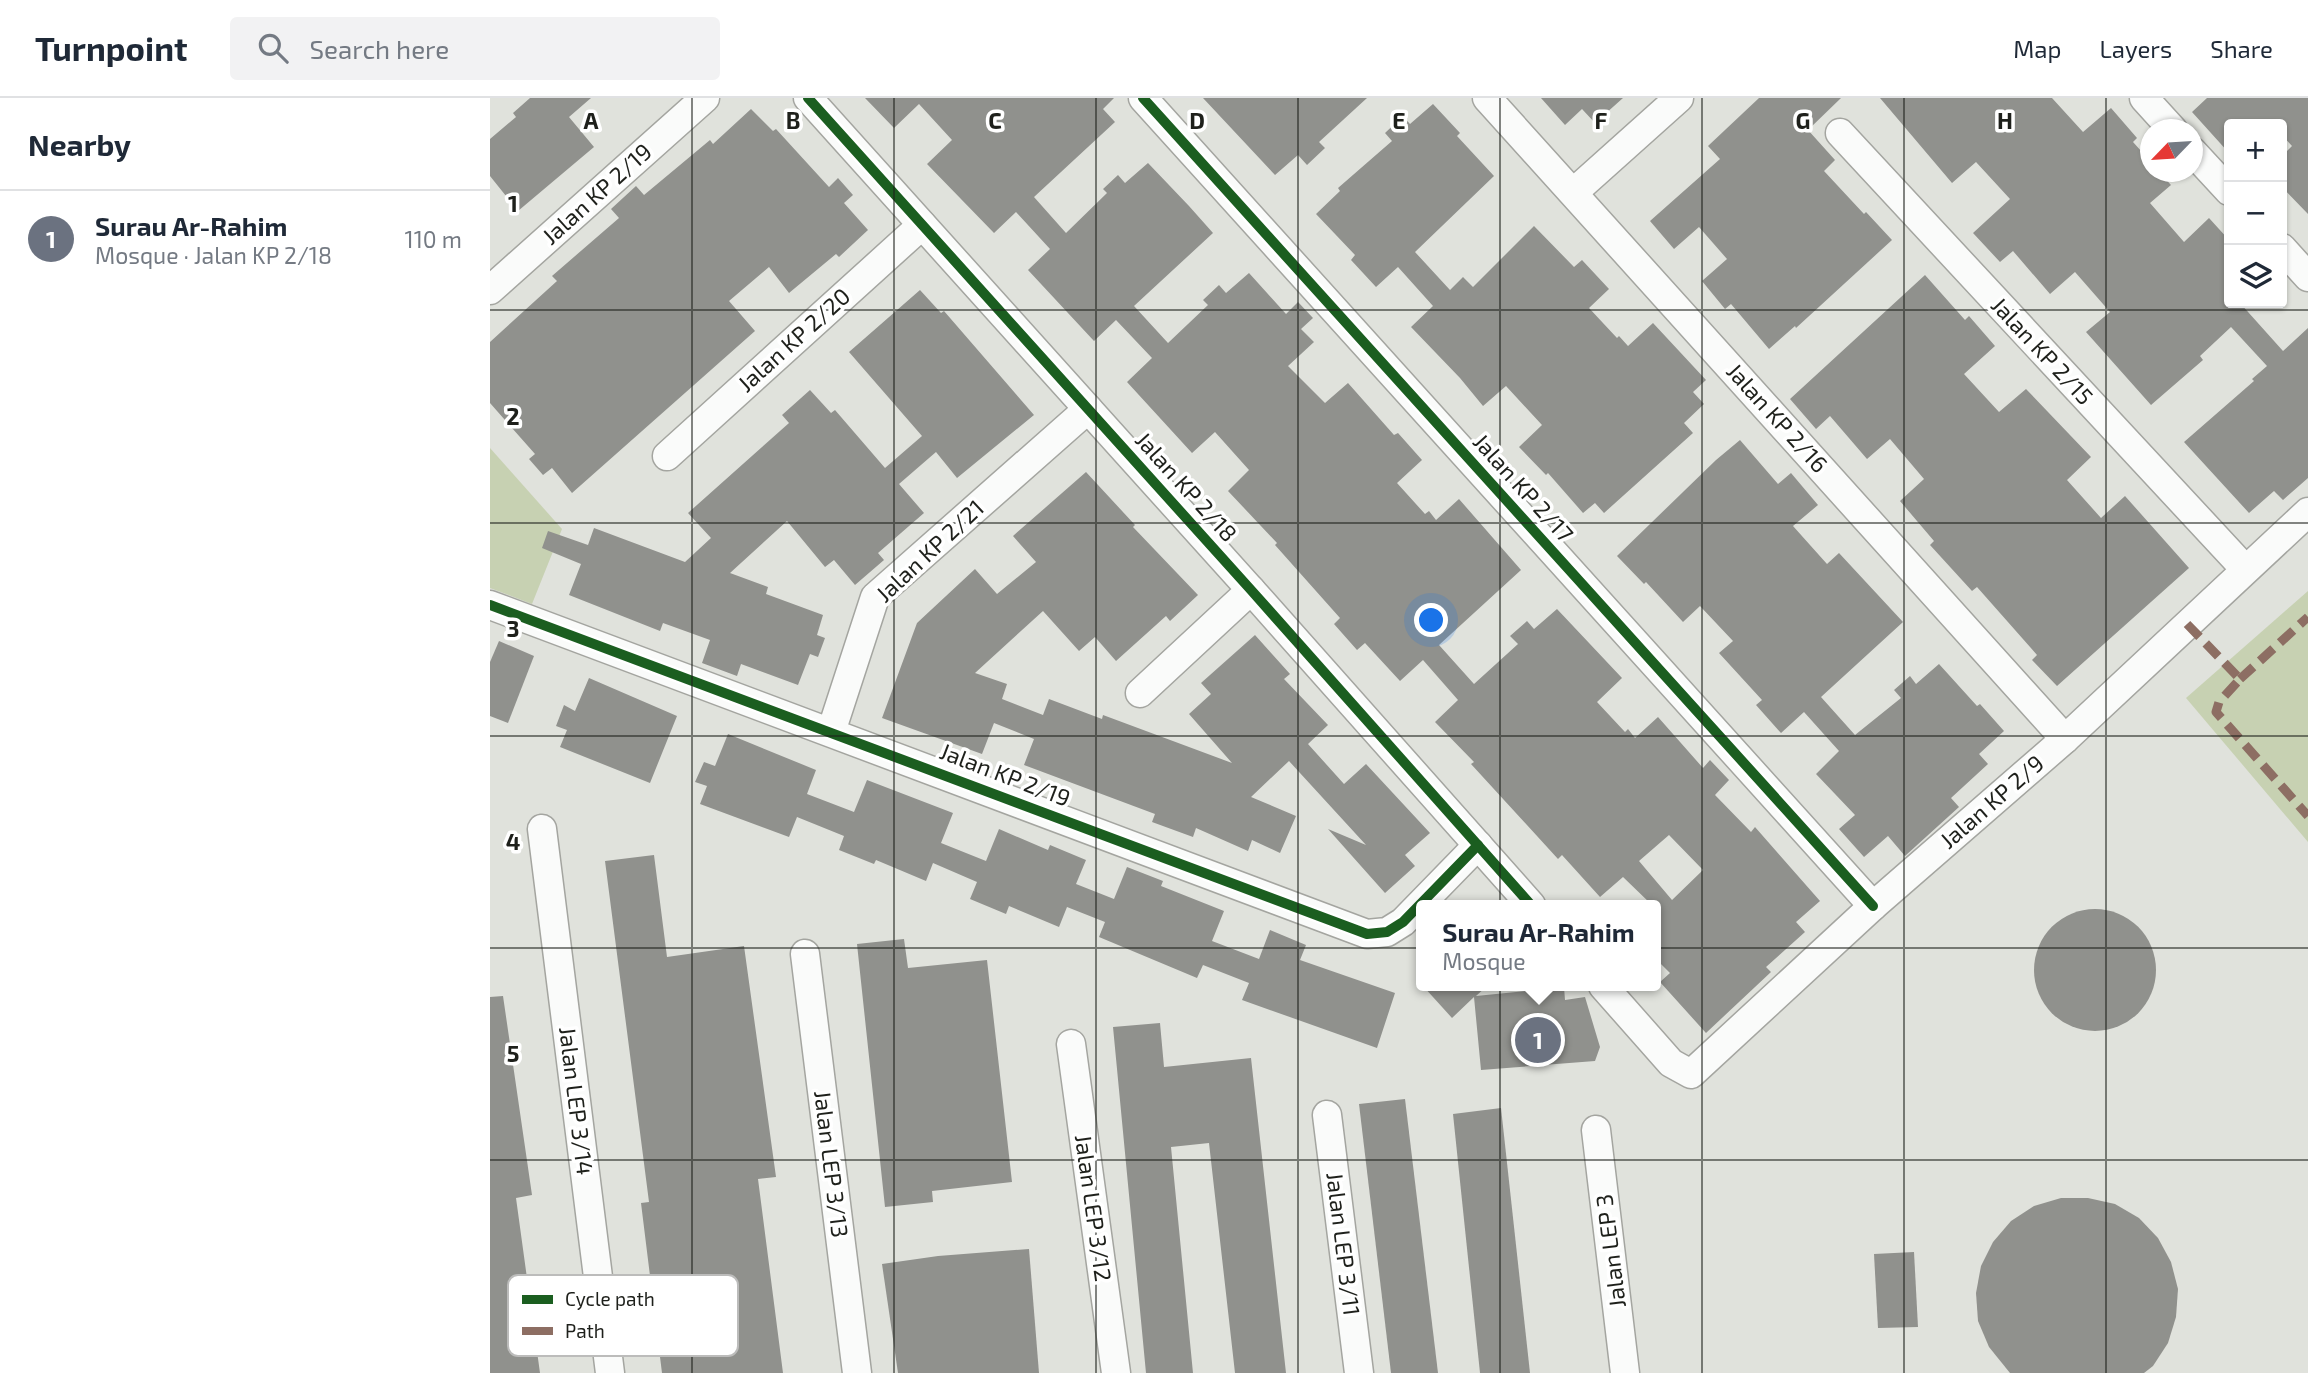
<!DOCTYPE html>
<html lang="en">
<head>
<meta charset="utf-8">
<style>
	:root { --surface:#fff; --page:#f2f2f3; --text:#1f2937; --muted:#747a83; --line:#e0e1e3; --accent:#7c3aed }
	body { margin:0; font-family:"Exo 2",sans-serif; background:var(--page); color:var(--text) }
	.controls { position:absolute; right:21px; top:21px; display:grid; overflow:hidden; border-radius:7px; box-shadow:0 2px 5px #0004 }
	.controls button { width:63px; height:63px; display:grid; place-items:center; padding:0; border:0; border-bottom:2px solid var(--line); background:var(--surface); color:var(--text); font:35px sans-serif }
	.compass { position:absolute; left:1650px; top:21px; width:63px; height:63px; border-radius:50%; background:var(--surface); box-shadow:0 2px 5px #0004; rotate:245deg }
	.you { position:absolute; left:942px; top:523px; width:24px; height:24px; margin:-18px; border:5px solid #fff; border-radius:50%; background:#1a73e8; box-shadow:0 0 0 10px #1a73e833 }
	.badge { display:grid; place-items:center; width:46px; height:46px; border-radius:50%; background:var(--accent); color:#fff; font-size:23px; font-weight:700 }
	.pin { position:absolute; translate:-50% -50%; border:4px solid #fff; box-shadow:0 2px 7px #0006 }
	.popup { position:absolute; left:926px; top:802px; width:245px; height:91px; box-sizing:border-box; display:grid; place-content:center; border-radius:7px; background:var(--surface); filter:drop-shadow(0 2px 5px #0005); font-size:23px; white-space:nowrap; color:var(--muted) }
	.popup b { font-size:26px; color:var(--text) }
	.popup::after { content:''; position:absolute; left:50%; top:100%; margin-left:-14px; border:14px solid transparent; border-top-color:var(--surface) }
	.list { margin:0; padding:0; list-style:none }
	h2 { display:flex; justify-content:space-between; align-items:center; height:91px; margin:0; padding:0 28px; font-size:30px }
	h2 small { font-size:23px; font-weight:400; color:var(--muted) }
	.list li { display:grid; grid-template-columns:46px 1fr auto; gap:21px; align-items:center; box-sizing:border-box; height:98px; padding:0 28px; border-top:2px solid var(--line) }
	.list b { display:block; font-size:26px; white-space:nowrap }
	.list p { margin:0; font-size:23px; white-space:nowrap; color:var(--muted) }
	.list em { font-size:23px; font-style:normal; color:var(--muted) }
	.icon { flex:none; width:38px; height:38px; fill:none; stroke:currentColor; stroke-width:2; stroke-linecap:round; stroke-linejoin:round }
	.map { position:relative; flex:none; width:1818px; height:1275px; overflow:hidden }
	header { display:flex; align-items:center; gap:42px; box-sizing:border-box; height:98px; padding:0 35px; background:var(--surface); border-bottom:2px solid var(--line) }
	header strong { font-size:33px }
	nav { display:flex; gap:38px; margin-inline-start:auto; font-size:24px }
	.search { width:490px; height:63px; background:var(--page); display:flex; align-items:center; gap:18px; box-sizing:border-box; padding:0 24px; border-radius:7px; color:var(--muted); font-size:26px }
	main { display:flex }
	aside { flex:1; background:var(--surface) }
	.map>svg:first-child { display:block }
</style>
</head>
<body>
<header>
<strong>Turnpoint</strong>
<div class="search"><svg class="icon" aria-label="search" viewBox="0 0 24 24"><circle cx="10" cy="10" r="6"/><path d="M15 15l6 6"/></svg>Search here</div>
<nav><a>Map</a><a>Layers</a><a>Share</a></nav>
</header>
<main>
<aside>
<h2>Nearby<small></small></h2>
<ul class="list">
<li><span class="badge" style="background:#6b7280">1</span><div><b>Surau Ar-Rahim</b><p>Mosque · Jalan KP 2/18</p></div><em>110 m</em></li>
</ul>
</aside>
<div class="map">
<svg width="1818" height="1275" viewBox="0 0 1818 1275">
	<rect width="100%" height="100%" fill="#e0e2dc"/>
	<!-- green -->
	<g fill="#c7d1b2">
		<path d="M0 350 72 431 42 506 0 490Z"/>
		<path d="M1818 493V744L1696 600Z"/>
	</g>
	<!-- building -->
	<g fill="#90918d" fill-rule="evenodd">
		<path d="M40 0H101L79 19 104 49 28 113 0 78V41L26 19 23 15Z"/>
		<path d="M375 0H624L613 11 625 24 544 99 576 135 617 95 613 91 628 77 635 85 658 65 699 108 723 135 644 208 678 245 718 207 713 202 729 187 736 195 759 175 796 216 808 204 823 220 811 231 824 244 798 268 835 305 858 285 904 337 908 335 932 362 907 385 935 416 939 413 946 422 969 401 1031 472 949 547 984 586 1028 546 1020 538 1037 523 1044 531 1067 511 1132 580 1107 604 1135 634 1138 631 1145 640 1168 619 1213 670 1220 662 1239 682 1225 697 1261 734 1265 729 1330 803 1306 824 1315 834 1276 869 1281 874 1216 935 1170 884 1180 875 1165 860V807H1162L1133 779 1110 799 1072 757 1068 761 981 666 984 664 945 624 968 602 933 562 910 583 875 545 867 552 844 526 850 520 785 447 787 445 738 393 759 372 725 334 702 355 637 284 662 260 626 222 604 243 538 172 560 151 526 114 504 135 437 66 462 42 429 6 404 30ZM1179 737 1213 772 1182 802 1149 763Z"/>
		<path d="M713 0H877L829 44 835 50 817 67 808 57 785 77Z"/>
		<path d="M1051 0H1133L1105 25 1092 11 1075 27Z"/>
		<path d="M1269 0H1351L1318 32 1345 62 1334 73 1374 116 1376 114 1402 142 1306 230 1305 228 1279 251 1241 206 1235 211 1212 183 1237 161 1209 129 1184 151 1160 123 1230 61 1218 48Z"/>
		<path d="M1390 0H1562L1593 34 1621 10 1647 40 1643 44 1661 64V74H1669L1681 87 1660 105 1694 144 1719 120 1739 142V205H1750L1793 253 1818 230V380L1793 402 1784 393 1759 415 1694 344 1764 283 1762 281 1777 268 1741 229 1710 258 1713 262 1661 307 1596 234 1620 214 1585 174 1560 196 1523 153 1510 164 1483 135 1520 101 1486 64 1462 85Z"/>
		<path d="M1717 0H1818V116L1792 89V58L1802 48 1792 37V26H1739V55L1702 14Z"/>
		<path d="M943 6 970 35 967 38 1004 78 925 154 960 192 973 179 983 189 1044 128 1084 169 1092 162 1119 191 1099 210 1127 240 1129 238 1138 248 1163 225 1216 282 1203 294 1214 306 1194 325 1203 335 1114 415 1105 405 1093 415 1058 375 1056 377 1029 349 1052 327 1016 288 993 308 970 280 921 229 943 208 908 169 886 189 861 162 865 157 826 116 850 93 848 90 902 43 895 35 913 18 920 26Z"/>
		<path d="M261 11 283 33 286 31 339 89 348 80 363 97 354 105 378 132 349 159 346 156 299 195 279 169 239 203 265 233 82 395 62 370 53 377 39 361 45 356 0 305V244L67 183 62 178 129 120 121 111 146 88 154 97 220 42 223 46Z"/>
		<path d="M1435 177 1475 222 1479 218 1505 248 1474 276 1509 314 1536 291 1601 359 1577 382 1611 420 1635 398 1699 470 1567 588 1542 562 1547 557 1487 489 1482 493 1440 447 1444 443 1410 403 1434 381 1400 341 1377 361 1340 318 1326 331 1300 301Z"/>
		<path d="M430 192 451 215 454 213 544 317 467 380 446 354 409 386 434 415 388 455 394 462 365 487 344 462 335 469 297 423 240 475 278 489 276 496 333 517 327 537 335 540 328 559 320 556 308 587 251 566 247 578 212 565 220 542 173 525 170 533 79 497 91 466 52 450 58 433 98 447 104 430 195 464 221 440 198 415 299 325 292 317 320 292 341 315 345 312 395 370 432 338 359 254Z"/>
		<path d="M1250 342 1288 386 1301 375 1328 407 1303 428 1337 466 1349 455 1413 524 1331 599 1365 637 1411 600 1404 592 1420 578 1426 586 1449 566 1487 608 1490 606 1514 633 1489 656 1498 666 1461 700 1469 709 1415 758 1398 738 1374 759 1349 731 1365 717 1326 676 1349 653 1314 614 1291 635 1266 607 1272 602 1229 555 1243 543 1210 508 1193 524 1156 484 1154 486 1127 458 1226 362Z"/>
		<path d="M596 374 645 427 643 429 708 497 680 523 676 518 626 563 605 539 589 553 553 513 485 575 517 586 512 601 553 617 559 601 612 621 613 617 742 665 699 616 721 596 711 585 765 537 800 576 794 581 838 627 818 646 854 686 876 666 940 735 915 757 925 768 895 795 838 731 876 747 799 663 761 699 806 718 790 755 762 742 758 753 706 730 703 739 662 724 665 716 534 667 544 641 504 625 492 656 392 620 427 525 485 471 507 496 546 464 523 438Z"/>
		<path d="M9 543 44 558 18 625 0 618V564Z"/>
		<path d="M99 580 187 618 160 685 70 649 77 632 66 628 74 607 85 613Z"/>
		<path d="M238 636 326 672 317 696 364 714 377 682 463 715 451 745 496 763 509 731 558 752 560 747 596 762 586 786 624 801 637 769 673 783 671 788 734 813 722 843 769 861 780 832 816 847 810 862 905 895 887 950 752 902 759 885 713 867 707 880 609 839 615 824 577 809 569 829 519 808 516 816 480 801 487 784 443 765 436 783 386 762 384 766 349 752 354 738 307 719 299 739 210 706 217 688 205 684 214 664 225 668Z"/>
		<path d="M164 757 177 859 254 848 286 1079 268 1081 293 1275H172L151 1105 159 1104 115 763Z"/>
		<circle cx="1605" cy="872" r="61"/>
		<path d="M414 841 418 870 497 862 522 1084 442 1093 443 1104 395 1109 367 846Z"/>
		<path d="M933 888H997L986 898 1074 889 1075 902 1095 899 1110 949 1105 963 991 972 984 899 962 920Z"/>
		<path d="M13 898 42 1097 26 1100 50 1275H0V899Z"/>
		<path d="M670 925 674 969 761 960 796 1275H745L719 1045 681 1049 703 1275H656L623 929Z"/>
		<path d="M915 1001 948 1275H901L869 1006Z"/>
		<path d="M1011 1010 1040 1275H990L963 1016Z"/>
		<path d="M1571 1100H1598L1625 1106 1649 1120 1668 1140 1681 1164 1688 1191 1686 1219 1678 1245 1663 1268 1654 1275H1520L1499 1249 1488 1223 1486 1195 1491 1168 1503 1144 1521 1123 1544 1108Z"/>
		<path d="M539 1151 549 1275H408L392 1166 448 1158Z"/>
		<path d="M1424 1154 1428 1229 1388 1230 1384 1156Z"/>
	</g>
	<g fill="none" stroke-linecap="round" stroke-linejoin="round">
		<defs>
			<g id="street">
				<path d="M318 0 761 492 1041 807"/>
				<path d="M653 0 1383 808"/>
				<path d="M997 0 1575 641"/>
				<path d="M1654 0 1683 32"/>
				<path d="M1350 35 1755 471"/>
				<path d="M1702 53 1739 93"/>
				<path d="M1084 94 1189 0"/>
				<path d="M1792 150 1818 179"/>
				<path d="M0 192 215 0"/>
				<path d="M177 358 432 127"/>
				<path d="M0 507 877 836 897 834 913 824 988 747"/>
				<path d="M650 595 761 492"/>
				<path d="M341 634 385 499 598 311"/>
				<path d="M52 731 120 1275"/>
				<path d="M315 856 367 1275"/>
				<path d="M1113 888 1181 965 1201 976 1383 808 1575 641 1818 414"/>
				<path d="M581 946 626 1275"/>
				<path d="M837 1017 869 1275"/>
				<path d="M1106 1032 1135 1275"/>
			</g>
		</defs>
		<!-- street casing -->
		<use href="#street" stroke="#a4a5a0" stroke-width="31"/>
		<!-- street -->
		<use href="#street" stroke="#fafbfa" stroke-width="28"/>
		<!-- quiet -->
		<g stroke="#8d6e63" stroke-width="9" stroke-dasharray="18 9" stroke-linecap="butt">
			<path d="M1697 526 1750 581 1729 604 1726 614 1818 718"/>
			<path d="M1750 581 1818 519"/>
		</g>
		<defs>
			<g id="cycleway">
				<path d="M318 0 761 492 1041 807"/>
				<path d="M653 0 1383 808"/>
				<path d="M0 507 877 836 897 834 913 824 988 747"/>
			</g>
		</defs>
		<!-- cycleway casing -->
		<use href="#cycleway" stroke="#fff" stroke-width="15"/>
		<!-- cycleway -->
		<use href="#cycleway" stroke="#1b5e20" stroke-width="10"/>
	</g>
	<!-- grid -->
	<path fill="none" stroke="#1e201b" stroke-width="2" stroke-opacity="0.55" d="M202 0V1275M404 0V1275M606 0V1275M808 0V1275M1010 0V1275M1212 0V1275M1414 0V1275M1616 0V1275M0 212H1818M0 425H1818M0 638H1818M0 850H1818M0 1062H1818"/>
	<g text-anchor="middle" stroke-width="7" stroke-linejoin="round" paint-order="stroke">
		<!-- street labels -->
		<g font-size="23" fill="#1e201b" stroke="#fff">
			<text transform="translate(107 96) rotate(-42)" y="8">Jalan KP 2/19</text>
			<text transform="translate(304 242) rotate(-42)" y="8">Jalan KP 2/20</text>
			<text transform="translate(1552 253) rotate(47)" y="8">Jalan KP 2/15</text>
			<text transform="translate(1287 320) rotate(48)" y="8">Jalan KP 2/16</text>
			<text transform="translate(696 389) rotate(48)" y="8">Jalan KP 2/18</text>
			<text transform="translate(1033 390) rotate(48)" y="8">Jalan KP 2/17</text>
			<text transform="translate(440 453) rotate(-43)" y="8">Jalan KP 2/21</text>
			<text transform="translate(515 677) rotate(21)" y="8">Jalan KP 2/19</text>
			<text transform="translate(1502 704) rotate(-41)" y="8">Jalan KP 2/9</text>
			<text transform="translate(86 1003) rotate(83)" y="8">Jalan LEP 3/14</text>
			<text transform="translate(341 1066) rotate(83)" y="8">Jalan LEP 3/13</text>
			<text transform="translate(603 1110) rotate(82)" y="8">Jalan LEP 3/12</text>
			<text transform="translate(853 1146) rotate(83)" y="8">Jalan LEP 3/11</text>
			<text transform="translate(1121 1153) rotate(-97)" y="8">Jalan LEP 3</text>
		</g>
	</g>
	<!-- legend -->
	<rect x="18" y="1177" width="230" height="81" rx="10" fill="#fff" stroke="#bcbcbb" stroke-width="2"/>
	<rect x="32" y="1197" width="31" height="9" fill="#1b5e20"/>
	<rect x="32" y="1229" width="31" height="8" fill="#8d6e63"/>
	<g font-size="19" fill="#1e201b">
		<text x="75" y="1208">Cycle path</text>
		<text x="75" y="1240">Path</text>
	</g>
	<g font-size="23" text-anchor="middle" font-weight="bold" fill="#1e201b" stroke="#fff" stroke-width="7" stroke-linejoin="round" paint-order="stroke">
		<text x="101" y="31">A</text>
		<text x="303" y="31">B</text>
		<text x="505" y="31">C</text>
		<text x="707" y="31">D</text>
		<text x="909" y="31">E</text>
		<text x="1111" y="31">F</text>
		<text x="1313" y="31">G</text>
		<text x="1515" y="31">H</text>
		<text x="23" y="114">1</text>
		<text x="23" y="327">2</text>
		<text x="23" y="539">3</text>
		<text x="23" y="752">4</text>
		<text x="23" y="964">5</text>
	</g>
</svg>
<div class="controls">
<button>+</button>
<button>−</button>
<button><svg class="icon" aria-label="layers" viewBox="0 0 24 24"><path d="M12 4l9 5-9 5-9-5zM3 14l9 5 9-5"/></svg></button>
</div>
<svg class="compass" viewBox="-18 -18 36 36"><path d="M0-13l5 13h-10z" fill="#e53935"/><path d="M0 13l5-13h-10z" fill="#747a83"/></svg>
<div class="you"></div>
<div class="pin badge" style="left:1048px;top:942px;background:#6b7280">1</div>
<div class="popup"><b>Surau Ar-Rahim</b>Mosque</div>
</div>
</main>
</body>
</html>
